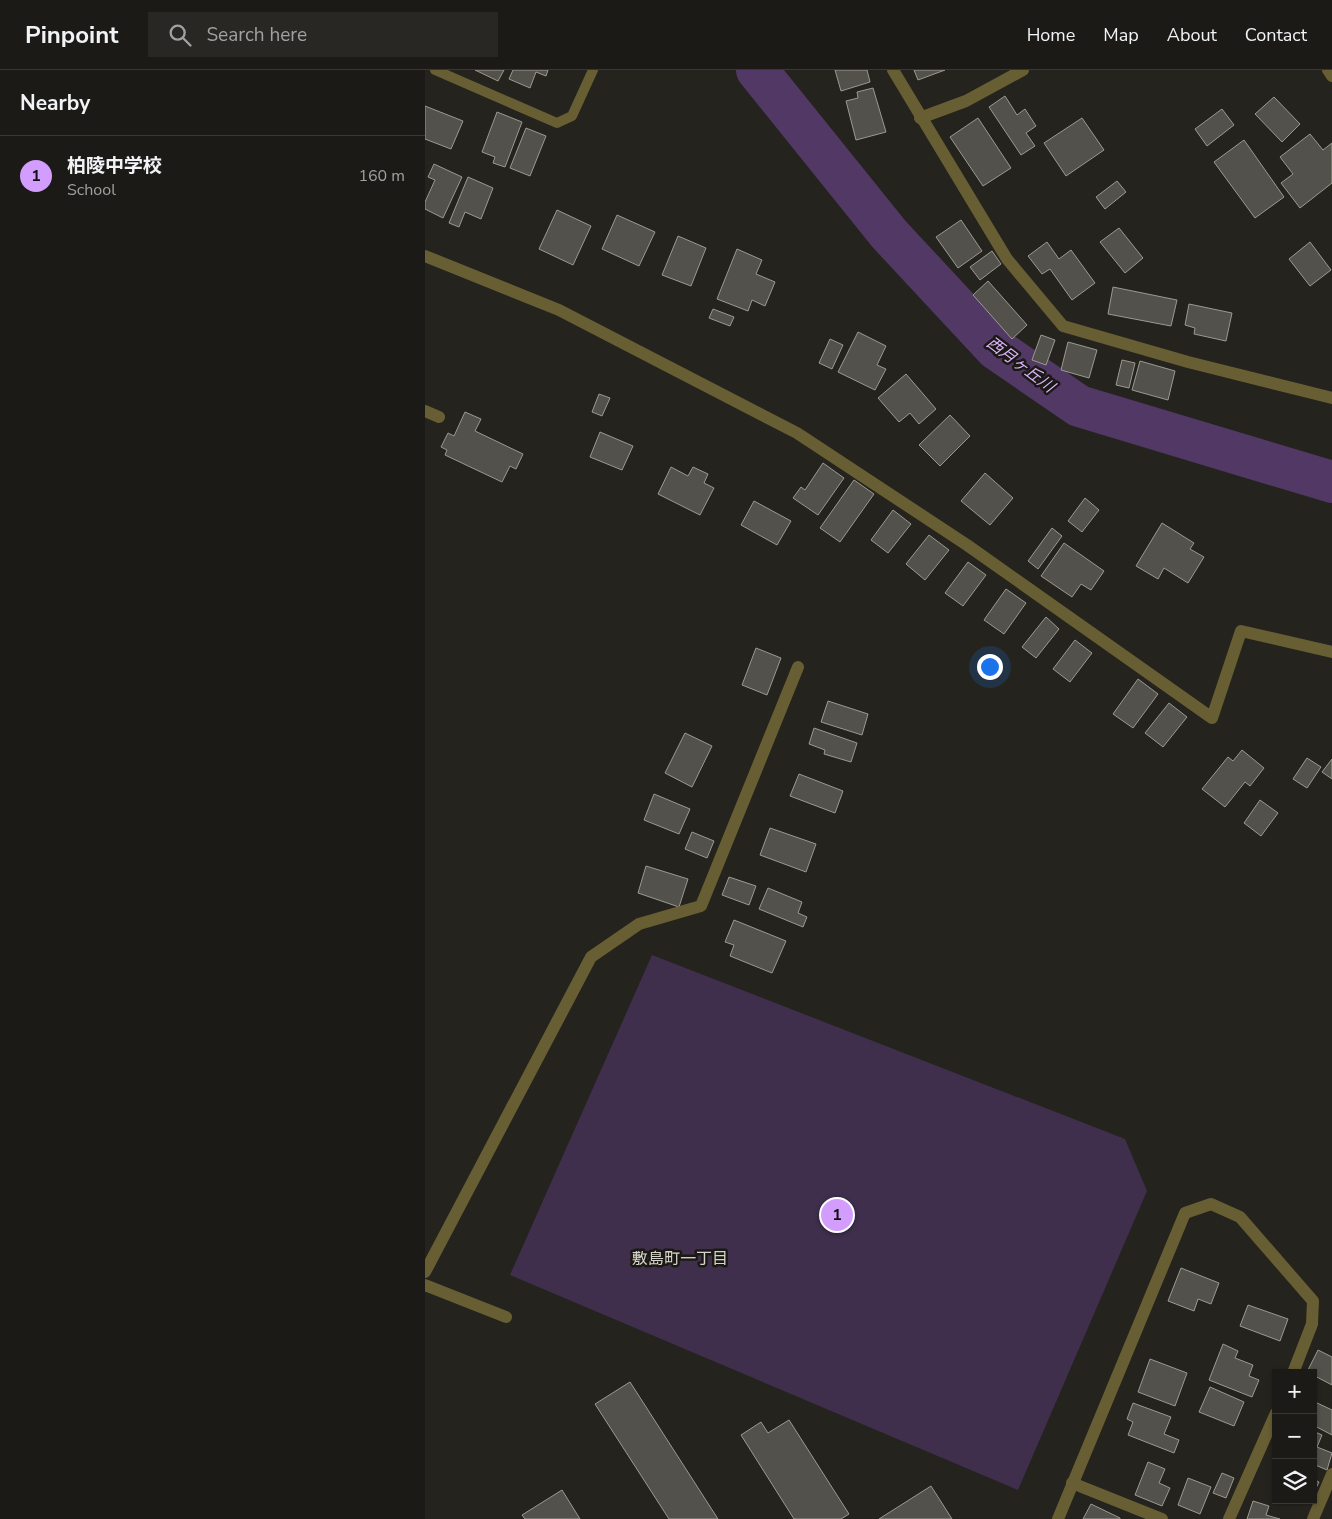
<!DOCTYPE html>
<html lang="en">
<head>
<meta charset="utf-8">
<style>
	:root { --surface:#1b1a16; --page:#282723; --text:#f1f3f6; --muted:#a0a1a1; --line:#393835; --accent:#d29dfd }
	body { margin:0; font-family:"Nunito Sans","Noto Sans JP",sans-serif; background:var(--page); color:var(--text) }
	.controls { position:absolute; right:15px; bottom:15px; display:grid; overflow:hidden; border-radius:0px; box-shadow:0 1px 4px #0004 }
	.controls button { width:45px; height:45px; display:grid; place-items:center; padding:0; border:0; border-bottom:1px solid var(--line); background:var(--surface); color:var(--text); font:25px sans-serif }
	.you { position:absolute; left:564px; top:596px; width:18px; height:18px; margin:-12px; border:4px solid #fff; border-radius:50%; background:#1a73e8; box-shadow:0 0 0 8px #1a73e833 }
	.badge { display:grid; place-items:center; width:32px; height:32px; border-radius:50%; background:var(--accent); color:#111; font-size:16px; font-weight:700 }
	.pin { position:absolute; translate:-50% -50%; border:2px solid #fff; box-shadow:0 1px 5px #0006 }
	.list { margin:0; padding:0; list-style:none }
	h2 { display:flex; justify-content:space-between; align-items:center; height:65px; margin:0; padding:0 20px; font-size:21px }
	h2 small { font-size:16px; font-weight:400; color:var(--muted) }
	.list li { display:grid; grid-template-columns:32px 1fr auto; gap:15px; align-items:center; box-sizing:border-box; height:80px; padding:0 20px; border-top:1px solid var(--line) }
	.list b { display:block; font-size:19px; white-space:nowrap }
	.list p { margin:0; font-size:16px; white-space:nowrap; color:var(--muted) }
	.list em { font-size:16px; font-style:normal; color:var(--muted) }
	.icon { flex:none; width:28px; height:28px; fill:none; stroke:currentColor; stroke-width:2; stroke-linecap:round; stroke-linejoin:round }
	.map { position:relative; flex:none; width:907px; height:1449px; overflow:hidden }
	header { display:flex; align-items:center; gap:30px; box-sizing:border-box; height:70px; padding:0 25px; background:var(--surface); border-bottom:1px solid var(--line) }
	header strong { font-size:24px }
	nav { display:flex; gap:28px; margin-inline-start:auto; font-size:18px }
	.search { width:350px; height:45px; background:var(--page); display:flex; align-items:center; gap:12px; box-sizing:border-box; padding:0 18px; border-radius:0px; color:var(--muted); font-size:19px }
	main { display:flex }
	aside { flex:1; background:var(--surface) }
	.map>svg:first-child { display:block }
</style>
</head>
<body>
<header>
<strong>Pinpoint</strong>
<div class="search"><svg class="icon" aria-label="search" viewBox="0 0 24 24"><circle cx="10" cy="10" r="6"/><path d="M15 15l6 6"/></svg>Search here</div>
<nav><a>Home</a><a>Map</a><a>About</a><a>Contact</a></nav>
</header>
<main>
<aside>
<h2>Nearby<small></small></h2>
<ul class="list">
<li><span class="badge">1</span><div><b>柏陵中学校</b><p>School</p></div><em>160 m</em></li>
</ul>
</aside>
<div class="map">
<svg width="907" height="1449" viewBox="0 0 907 1449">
	<rect width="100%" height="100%" fill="#24231d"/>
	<!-- green -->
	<path fill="#3f2f4d" d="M227 885 700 1069 722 1121 593 1420 85 1205Z"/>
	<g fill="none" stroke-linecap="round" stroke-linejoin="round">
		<!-- river -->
		<path stroke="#513865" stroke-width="42" d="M332 0 464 164 571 279 654 336 907 412"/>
	</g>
	<!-- building -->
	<g fill="#53514b" stroke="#9b9a92">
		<path d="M50 0H79L73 11Z"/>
		<path d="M88 0H123L121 6 111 2 105 18 84 9Z"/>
		<path d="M410 0H442L445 12 416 21Z"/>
		<path d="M489 0H520L493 10Z"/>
		<path d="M448 18 461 62 431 70 421 31 433 28 432 22Z"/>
		<path d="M580 26 592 45 600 39 611 56 601 63 610 76 596 85 564 37Z"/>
		<path d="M849 27 875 54 857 72 830 44Z"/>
		<path d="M0 36 38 51 26 79 0 69Z"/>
		<path d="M797 39 809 55 782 76 770 59Z"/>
		<path d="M72 42 97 52 80 97 68 93 70 87 57 82Z"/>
		<path d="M553 48 586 98 558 116 525 67Z"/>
		<path d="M657 48 679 80 641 106 619 73Z"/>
		<path d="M101 58 121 66 105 106 85 98Z"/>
		<path d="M885 64 898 80 907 73V113L875 138 856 113 868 104 855 87Z"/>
		<path d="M819 70 859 127 830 148 789 92Z"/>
		<path d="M9 94 37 107 18 148 0 139V132L10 110 3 107Z"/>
		<path d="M43 107 68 118 56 149 40 142 34 157 24 153Z"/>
		<path d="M692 111 701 122 680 139 671 127Z"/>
		<path d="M132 140 166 156 148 195 114 179Z"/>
		<path d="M192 145 230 162 214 196 177 179Z"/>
		<path d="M536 150 557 181 533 198 511 167Z"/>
		<path d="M694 158 718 188 700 203 675 172Z"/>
		<path d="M253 166 281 178 266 216 237 205Z"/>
		<path d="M622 172 634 189 646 180 670 213 647 230 625 199 617 204 603 186Z"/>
		<path d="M885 172 906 200 885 216 864 189Z"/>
		<path d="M312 179 337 190 331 204 350 212 340 236 327 230 323 241 292 229Z"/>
		<path d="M567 181 576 194 555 210 545 197Z"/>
		<path d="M563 211 602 255 587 269 548 225Z"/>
		<path d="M688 217 752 230 746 256 683 244Z"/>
		<path d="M764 234 807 243 801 271 769 264 770 258 760 255Z"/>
		<path d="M288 239 309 247 305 256 284 248Z"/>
		<path d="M433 262 461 276 452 295 461 299 450 320 413 302Z"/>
		<path d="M616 265 630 270 621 295 607 290Z"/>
		<path d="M405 269 418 275 407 299 394 293Z"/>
		<path d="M643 272 672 280 664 308 636 300Z"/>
		<path d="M697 290 710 293 704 318 691 315Z"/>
		<path d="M715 291 750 301 743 330 707 320Z"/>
		<path d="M481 304 511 339 494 354 485 343 474 352 453 328Z"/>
		<path d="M174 324 185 328 177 346 167 342Z"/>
		<path d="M40 342 56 349 50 361 98 384 91 399 85 396 77 412 20 385 22 380 16 377 23 363 29 366Z"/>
		<path d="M525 345 545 366 515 396 494 375Z"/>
		<path d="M175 362 208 376 197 400 165 387Z"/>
		<path d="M398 393 419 408 393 445 368 428 376 417 380 420Z"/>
		<path d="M246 397 263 406 268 397 283 404 279 413 289 418 275 445 233 424Z"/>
		<path d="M560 403 588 428 565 455 536 431Z"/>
		<path d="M429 410 449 424 415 472 395 458Z"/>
		<path d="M660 428 674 440 657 462 643 451Z"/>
		<path d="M329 431 366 451 352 475 316 455Z"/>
		<path d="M468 440 486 454 463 483 446 470Z"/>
		<path d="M737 453 769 473 765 479 779 487 763 513 739 498 733 509 711 496Z"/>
		<path d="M627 458 637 466 613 499 603 491Z"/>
		<path d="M504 465 524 480 500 510 481 494Z"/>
		<path d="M639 473 679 501 666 520 656 514 647 527 616 506Z"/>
		<path d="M543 492 561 505 538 536 520 523Z"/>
		<path d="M581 519 601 533 579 564 559 550Z"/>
		<path d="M621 547 634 559 611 588 597 577Z"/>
		<path d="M650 570 667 583 645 612 628 599Z"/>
		<path d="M331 578 356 588 342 625 317 615Z"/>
		<path d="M713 609 733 624 708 658 688 644Z"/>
		<path d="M403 631 443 644 437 665 396 652Z"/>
		<path d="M744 633 762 647 738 677 720 663Z"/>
		<path d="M389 658 432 673 426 692 399 684 400 680 384 674Z"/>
		<path d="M260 663 287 676 267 717 240 703Z"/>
		<path d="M817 680 839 698 825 716 820 712 800 737 777 719 803 687 808 691Z"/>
		<path d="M882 688 896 697 882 718 868 709Z"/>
		<path d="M907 689V709L897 702Z"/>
		<path d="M374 704 418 721 410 743 365 726Z"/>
		<path d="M229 724 265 739 254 764 219 750Z"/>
		<path d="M835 730 853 743 836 766 819 753Z"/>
		<path d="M345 758 391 774 381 802 335 785Z"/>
		<path d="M267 762 289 771 282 788 260 779Z"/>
		<path d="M221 796 263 809 254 837 213 823Z"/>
		<path d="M304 807 331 816 324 835 297 825Z"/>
		<path d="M343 818 377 832 373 843 382 847 378 857 334 839Z"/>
		<path d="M309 850 361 871 347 903 305 886 309 875 300 872Z"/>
		<path d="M756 1198 794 1213 786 1234 773 1229 769 1241 743 1231Z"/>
		<path d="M823 1235 863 1249 855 1271 815 1256Z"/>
		<path d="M798 1274 813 1281 810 1288 828 1295 824 1306 834 1310 827 1327 784 1310Z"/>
		<path d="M893 1280 907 1287V1315L888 1305V1303L882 1302Z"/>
		<path d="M725 1289 762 1303 750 1336 713 1322Z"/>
		<path d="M205 1312 293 1449H244L170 1334Z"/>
		<path d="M785 1317 819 1332 809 1356 774 1342Z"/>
		<path d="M888 1331 907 1340V1365L888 1355Z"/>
		<path d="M708 1333 746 1347 739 1364 754 1370 749 1383 703 1365 708 1352 702 1349Z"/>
		<path d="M364 1350 424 1444 416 1449H369L316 1365 336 1352 343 1363Z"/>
		<path d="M888 1361 897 1365 892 1377 907 1383 902 1400 888 1394Z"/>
		<path d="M723 1392 740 1399 734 1413 745 1418 737 1436 710 1425Z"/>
		<path d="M797 1403 809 1408 801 1428 788 1423Z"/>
		<path d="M763 1408 786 1417 775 1444 753 1435Z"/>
		<path d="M888 1409 894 1412 888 1424Z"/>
		<path d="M506 1416 527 1449H454Z"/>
		<path d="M137 1420 155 1449H100L97 1445Z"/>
		<path d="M828 1431 844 1436 841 1445 855 1449H822Z"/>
		<path d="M666 1434 695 1448V1449H658Z"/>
	</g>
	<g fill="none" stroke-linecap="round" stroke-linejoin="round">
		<!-- service -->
		<path stroke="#685e33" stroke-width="10" d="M10 0 132 53 147 46 168 0"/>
		<!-- minor -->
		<g stroke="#685e33" stroke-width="12">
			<path d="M468 0 582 189 638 256 763 292 907 328"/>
			<path d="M903 0 907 6"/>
			<path d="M495 48 541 31 598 0"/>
			<path d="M0 186 134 240 372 363 542 475 787 648 816 561 907 582"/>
			<path d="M0 341 14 347"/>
			<path d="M0 1202 166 887 214 854 276 836 373 597"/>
			<path d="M0 1215 81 1247"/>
			<path d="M647 1413 737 1449"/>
			<path d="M633 1449 760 1143 786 1134 815 1147 888 1231 887 1254 868 1303"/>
			<path d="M804 1449 851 1343"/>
			<path d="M888 1449 907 1404"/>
		</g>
	</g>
	<g text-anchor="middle" stroke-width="5" stroke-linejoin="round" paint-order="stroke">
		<!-- water labels -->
		<g font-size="16" font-style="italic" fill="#dbb2fc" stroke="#1b1914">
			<text transform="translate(596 294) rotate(37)" y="6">西月ヶ丘川</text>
		</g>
		<!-- neighbourhood labels -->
		<g font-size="16" fill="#d6d4cc" stroke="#1b1914">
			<text x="255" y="1194">敷島町一丁目</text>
		</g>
	</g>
</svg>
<div class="controls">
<button>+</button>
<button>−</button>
<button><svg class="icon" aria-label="layers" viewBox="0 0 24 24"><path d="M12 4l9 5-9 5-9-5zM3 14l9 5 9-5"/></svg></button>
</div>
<div class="you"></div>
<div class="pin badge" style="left:412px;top:1145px">1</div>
</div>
</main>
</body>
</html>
